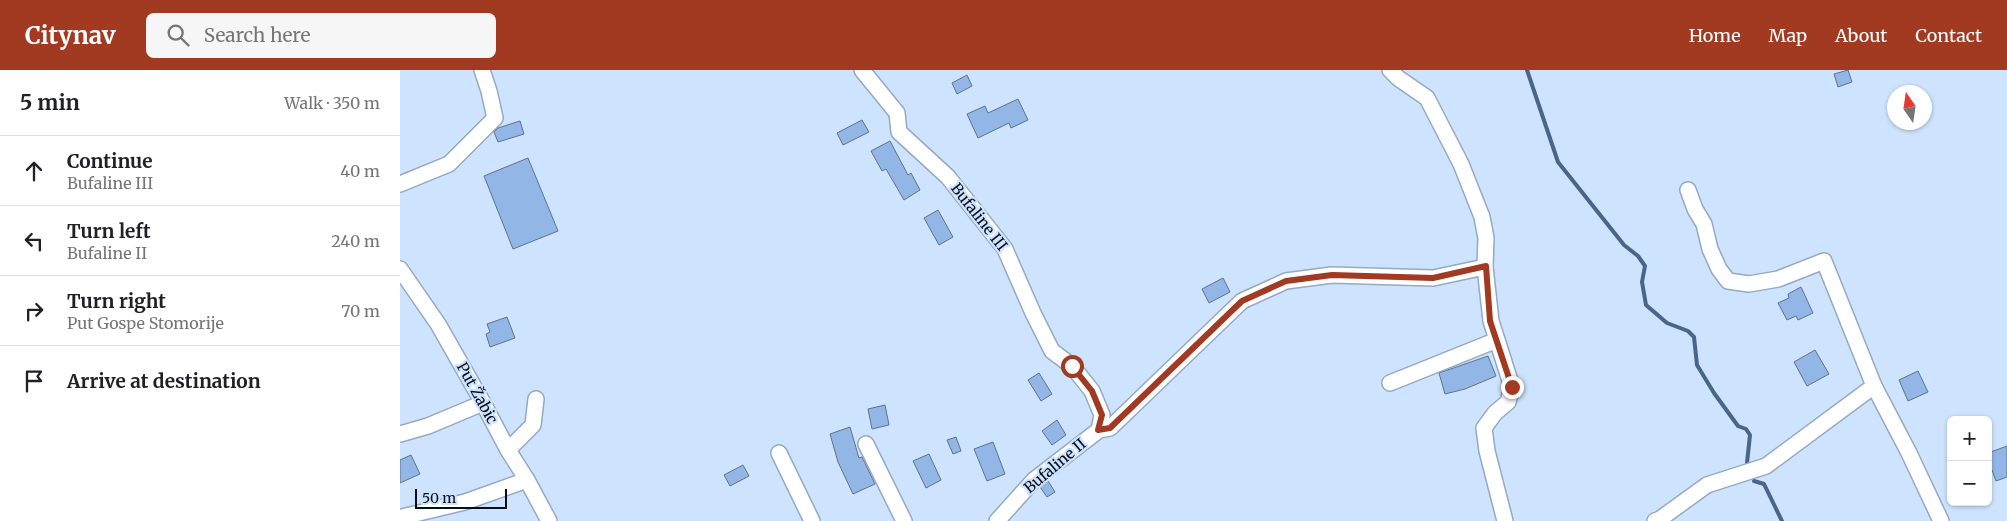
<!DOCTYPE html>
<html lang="en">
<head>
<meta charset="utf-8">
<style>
	:root { --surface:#fff; --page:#f6f6f6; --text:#202124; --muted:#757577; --line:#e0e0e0; --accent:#a23921 }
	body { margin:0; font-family:Merriweather,serif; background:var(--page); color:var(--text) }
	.controls { position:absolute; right:15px; bottom:15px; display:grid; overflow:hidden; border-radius:8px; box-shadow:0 1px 4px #0004 }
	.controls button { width:45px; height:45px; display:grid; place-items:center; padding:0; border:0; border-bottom:1px solid var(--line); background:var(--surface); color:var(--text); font:25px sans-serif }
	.compass { position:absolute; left:1487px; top:15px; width:45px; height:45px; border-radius:50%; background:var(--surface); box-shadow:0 1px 4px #0004; rotate:347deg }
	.scale { position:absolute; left:15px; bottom:12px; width:92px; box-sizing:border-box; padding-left:5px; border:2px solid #070e17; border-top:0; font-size:14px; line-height:18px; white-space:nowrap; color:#070e17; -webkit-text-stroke:4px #cee3fe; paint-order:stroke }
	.stop { position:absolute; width:15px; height:15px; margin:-11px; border:4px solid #a23921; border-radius:50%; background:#fff }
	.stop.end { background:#a23921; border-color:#fff; box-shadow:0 1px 5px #0008 }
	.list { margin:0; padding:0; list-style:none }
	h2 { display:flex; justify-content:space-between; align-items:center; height:65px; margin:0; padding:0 20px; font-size:21px }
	h2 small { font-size:16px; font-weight:400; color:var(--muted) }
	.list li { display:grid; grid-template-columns:32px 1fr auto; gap:15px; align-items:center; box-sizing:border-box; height:70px; padding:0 20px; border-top:1px solid var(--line) }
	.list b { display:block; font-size:19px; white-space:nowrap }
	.list p { margin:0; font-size:16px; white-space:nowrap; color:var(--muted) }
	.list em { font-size:16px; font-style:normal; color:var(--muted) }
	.icon { flex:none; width:28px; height:28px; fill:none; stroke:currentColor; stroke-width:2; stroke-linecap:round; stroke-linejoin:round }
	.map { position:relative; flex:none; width:1607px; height:451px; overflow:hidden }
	header { display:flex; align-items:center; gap:30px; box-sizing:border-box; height:70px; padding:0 25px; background:var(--accent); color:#fff }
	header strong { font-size:24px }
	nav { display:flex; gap:28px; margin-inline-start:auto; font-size:18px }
	.search { width:350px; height:45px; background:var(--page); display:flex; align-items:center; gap:12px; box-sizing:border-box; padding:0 18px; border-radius:8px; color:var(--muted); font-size:19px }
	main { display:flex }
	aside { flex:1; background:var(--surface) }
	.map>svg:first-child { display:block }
</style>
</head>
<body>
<header>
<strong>Citynav</strong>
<div class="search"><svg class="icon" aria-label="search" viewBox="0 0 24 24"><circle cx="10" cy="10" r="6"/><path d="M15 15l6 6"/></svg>Search here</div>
<nav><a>Home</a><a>Map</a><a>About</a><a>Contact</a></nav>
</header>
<main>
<aside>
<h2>5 min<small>Walk · 350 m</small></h2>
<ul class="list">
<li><svg class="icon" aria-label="ahead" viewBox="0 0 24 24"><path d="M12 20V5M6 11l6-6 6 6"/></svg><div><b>Continue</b><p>Bufaline III</p></div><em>40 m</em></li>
<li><svg class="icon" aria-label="left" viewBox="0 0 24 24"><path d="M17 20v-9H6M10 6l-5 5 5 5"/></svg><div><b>Turn left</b><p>Bufaline II</p></div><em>240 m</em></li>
<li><svg class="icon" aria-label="right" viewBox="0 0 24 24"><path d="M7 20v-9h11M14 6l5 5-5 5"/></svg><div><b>Turn right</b><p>Put Gospe Stomorije</p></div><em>70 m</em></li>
<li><svg class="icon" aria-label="arrive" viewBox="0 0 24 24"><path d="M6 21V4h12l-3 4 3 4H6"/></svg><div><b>Arrive at destination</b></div></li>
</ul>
</aside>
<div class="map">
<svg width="1607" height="451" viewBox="0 0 1607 451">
	<rect width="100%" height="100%" fill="#cee3fe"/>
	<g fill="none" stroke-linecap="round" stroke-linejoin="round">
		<!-- stream -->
		<g stroke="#4a6588" stroke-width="4">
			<path d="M1127 0 1158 92 1224 175 1238 186 1245 196 1242 212 1246 235 1267 253 1288 261 1294 267 1297 295 1314 323 1338 356 1346 359 1350 365 1347 393"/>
			<path d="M1354 411 1364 414 1382 451"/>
		</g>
	</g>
	<!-- building -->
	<g fill="#92b7e7" stroke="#5f7289">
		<path d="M1448 0 1452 12 1438 17 1434 4Z"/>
		<path d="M567 5 572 16 557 24 552 13Z"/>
		<path d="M618 29 628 50 611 58 609 53 578 68 567 44 585 36 588 43Z"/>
		<path d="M462 50 469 62 443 75 437 63Z"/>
		<path d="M120 51 124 64 98 72 94 62 98 58Z"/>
		<path d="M490 71 508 105 511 103 520 120 504 130 486 99 482 101 471 81Z"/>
		<path d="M128 88 158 161 113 179 84 106Z"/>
		<path d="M538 140 553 167 539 175 524 148Z"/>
		<path d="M823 208 830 222 809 233 802 219Z"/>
		<path d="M1401 217 1413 243 1398 250 1396 246 1387 250 1378 233 1389 228 1388 224Z"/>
		<path d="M107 247 115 268 90 277 86 264 90 262 87 254Z"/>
		<path d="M1415 280 1429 304 1407 316 1394 292Z"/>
		<path d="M1088 286 1096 306 1065 319 1045 324 1039 303Z"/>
		<path d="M1518 301 1528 322 1508 331 1499 310Z"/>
		<path d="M639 303 652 324 641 331 628 310Z"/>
		<path d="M485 335 489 355 472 359 468 339Z"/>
		<path d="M657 350 666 365 652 375 642 361Z"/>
		<path d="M450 357 459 388 462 387 475 414 453 424 438 392 430 364Z"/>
		<path d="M556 367 561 381 553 384 547 370Z"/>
		<path d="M593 372 605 404 587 411 574 379Z"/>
		<path d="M1607 376V407L1596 411 1592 400 1588 402V383Z"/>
		<path d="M529 384 541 410 526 418 513 391Z"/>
		<path d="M11 385 20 404 0 413V390Z"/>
		<path d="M343 395 349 406 330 416 324 405Z"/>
		<path d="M648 411 655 422 647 427 640 417Z"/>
	</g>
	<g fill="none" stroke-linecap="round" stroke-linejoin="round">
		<defs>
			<g id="minor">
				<path d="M462 0 497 43 499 62 548 107 605 179 633 243 652 281 672 296 692 321 702 345 699 360"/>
				<path d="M990 0 998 8 1027 28 1061 94 1082 147 1086 168 1085 197 1091 251 1112 317 1108 332 1095 343 1084 358 1087 381 1105 451"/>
				<path d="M0 114 49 94 95 48 89 21 82 0"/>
				<path d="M1288 120 1295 139 1304 154 1310 179 1319 199 1328 211 1349 214 1378 209 1424 191 1474 316"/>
				<path d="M0 199 38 254 83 333 108 380 127 410 149 451"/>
				<path d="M990 313 1097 270"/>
				<path d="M0 364 28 356 83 333"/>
				<path d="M466 374 504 451"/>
				<path d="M108 380 133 355 136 329"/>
				<path d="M379 383 412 451"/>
				<path d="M2 447 65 432 127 410"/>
				<path d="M597 451 634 410 699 360 710 358 842 231 886 211 932 205 1033 208 1085 197"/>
				<path d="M1255 451 1260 449 1307 415 1366 396 1474 316 1509 383 1541 451"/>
			</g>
		</defs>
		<!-- minor casing -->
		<use href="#minor" stroke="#95a9c3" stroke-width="18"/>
		<!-- minor -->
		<use href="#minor" stroke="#fff" stroke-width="15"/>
	</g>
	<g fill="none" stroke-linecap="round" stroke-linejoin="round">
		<!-- route -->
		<path stroke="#a23921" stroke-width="6" d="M672 296 692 321 702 345 698 360 710 358 842 231 886 211 932 205 1033 208 1086 196 1090 251 1112 317"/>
	</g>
	<g text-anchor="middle" stroke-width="4.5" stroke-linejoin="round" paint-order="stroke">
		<!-- street labels -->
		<g font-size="15" fill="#070e17" stroke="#cee3fe">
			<text transform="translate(579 147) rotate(52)" y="5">Bufaline III</text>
			<text transform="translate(77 323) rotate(61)" y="5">Put Žabic</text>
			<text transform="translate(655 396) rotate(-40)" y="5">Bufaline II</text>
		</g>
	</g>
</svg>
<div class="controls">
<button>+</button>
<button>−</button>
</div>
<svg class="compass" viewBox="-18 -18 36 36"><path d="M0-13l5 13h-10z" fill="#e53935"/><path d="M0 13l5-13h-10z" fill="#757577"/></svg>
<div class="scale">50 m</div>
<div class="stop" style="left:672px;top:296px"></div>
<div class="stop end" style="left:1112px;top:317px"></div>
</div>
</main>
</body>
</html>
